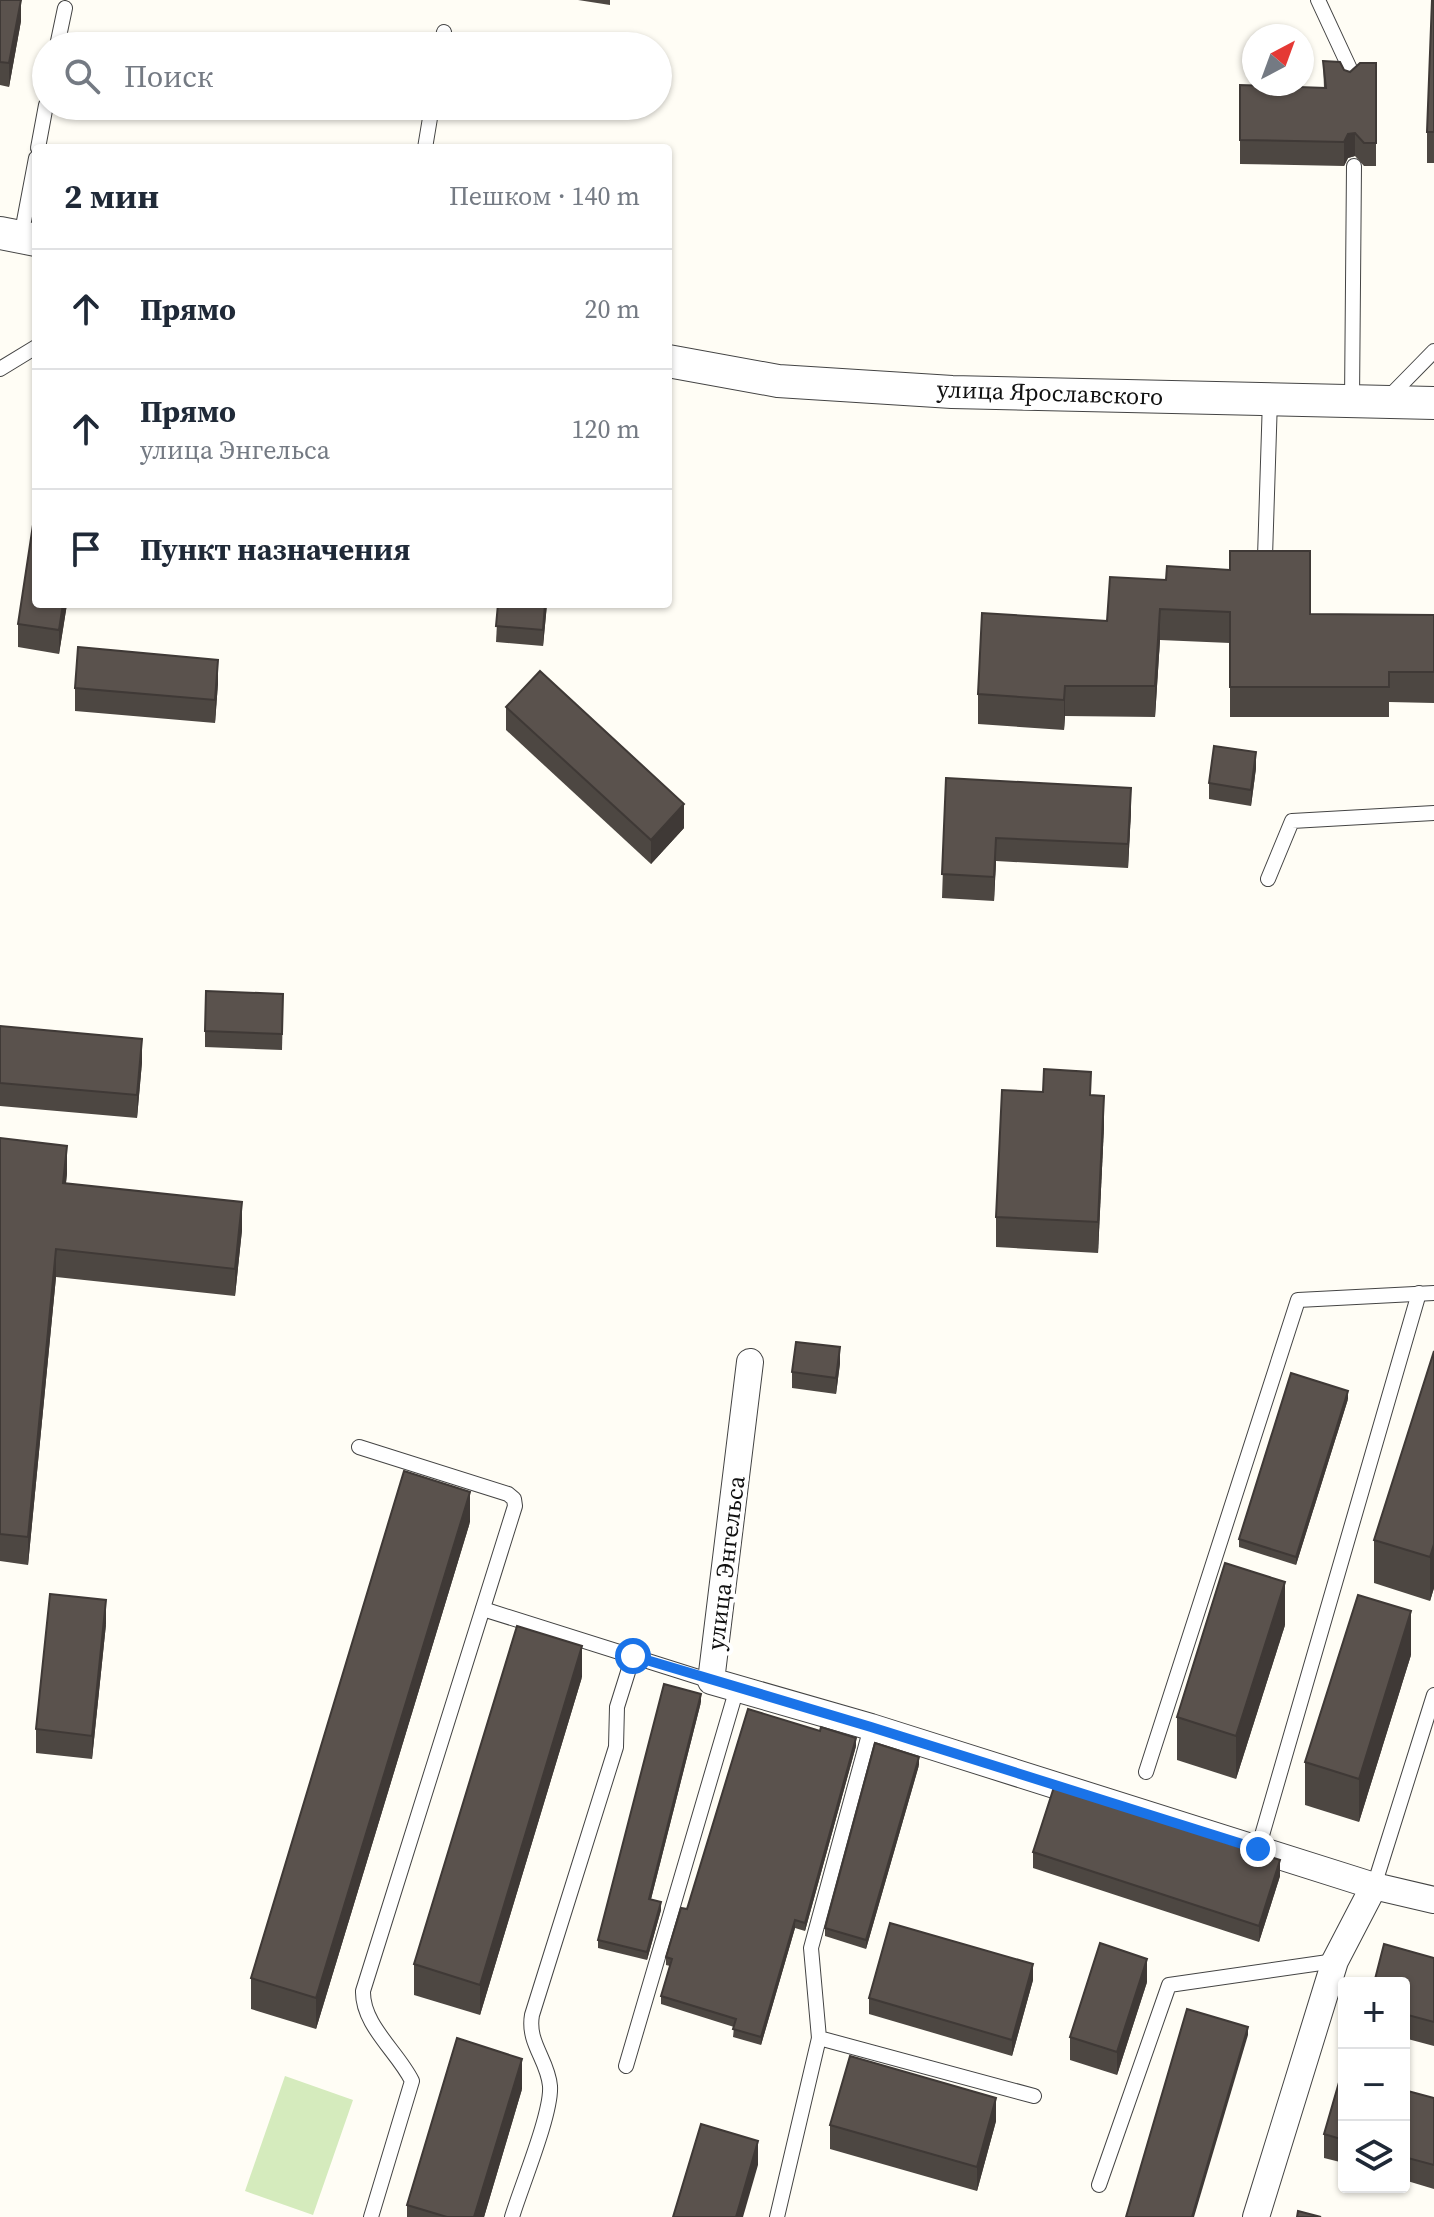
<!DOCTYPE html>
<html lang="ru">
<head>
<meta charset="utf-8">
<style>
	:root { --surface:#fff; --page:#f6f6f7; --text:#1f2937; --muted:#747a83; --line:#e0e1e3 }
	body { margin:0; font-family:"Source Serif 4",serif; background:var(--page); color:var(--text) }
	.controls { position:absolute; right:24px; bottom:24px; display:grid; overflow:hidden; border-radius:8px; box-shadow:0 2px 6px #0004 }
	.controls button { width:72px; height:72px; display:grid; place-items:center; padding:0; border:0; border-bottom:2px solid var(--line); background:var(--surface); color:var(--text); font:40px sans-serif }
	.compass { position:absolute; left:1242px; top:24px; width:72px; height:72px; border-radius:50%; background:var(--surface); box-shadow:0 2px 6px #0004; rotate:41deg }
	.stop { position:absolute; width:24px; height:24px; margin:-18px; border:6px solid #1a73e8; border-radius:50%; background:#fff }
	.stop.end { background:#1a73e8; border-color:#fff; box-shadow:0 2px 8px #0008 }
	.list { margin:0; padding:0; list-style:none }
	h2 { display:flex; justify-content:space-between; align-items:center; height:104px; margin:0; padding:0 32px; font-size:34px }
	h2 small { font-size:26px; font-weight:400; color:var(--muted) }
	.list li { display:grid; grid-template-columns:52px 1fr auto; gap:24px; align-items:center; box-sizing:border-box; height:120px; padding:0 32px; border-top:2px solid var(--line) }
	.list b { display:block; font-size:30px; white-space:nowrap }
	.list p { margin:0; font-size:26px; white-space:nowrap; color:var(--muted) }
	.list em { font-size:26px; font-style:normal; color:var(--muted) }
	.icon { flex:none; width:44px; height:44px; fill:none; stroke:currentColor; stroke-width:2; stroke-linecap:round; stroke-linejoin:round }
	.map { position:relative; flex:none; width:1434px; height:2217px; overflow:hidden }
	.search { position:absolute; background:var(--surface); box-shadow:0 2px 6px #0004; left:32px; top:32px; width:640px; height:88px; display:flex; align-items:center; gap:20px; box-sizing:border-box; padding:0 28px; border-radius:44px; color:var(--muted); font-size:30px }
	.panel { position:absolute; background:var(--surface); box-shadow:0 2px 6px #0004; left:32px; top:144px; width:640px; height:464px; border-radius:8px }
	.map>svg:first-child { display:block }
</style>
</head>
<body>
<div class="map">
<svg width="1434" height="2217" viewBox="0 0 1434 2217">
	<rect width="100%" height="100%" fill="#fffdf5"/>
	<!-- green -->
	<path fill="#d5ebbd" d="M285 2076 353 2100 313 2215 245 2191Z"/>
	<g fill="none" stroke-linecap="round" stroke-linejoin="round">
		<defs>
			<g id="service">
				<path d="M1318 0 1351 71 1350 86"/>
				<path d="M57 46 65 8"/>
				<path d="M441 46 444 32"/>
				<path d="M38 148 46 105"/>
				<path d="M425 148 432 106"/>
				<path d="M21 237 36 158"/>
				<path d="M0 369 36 347"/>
				<path d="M1387 399 1434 351"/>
				<path d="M1352 401 1354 166"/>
				<path d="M1265 557 1270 399"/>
				<path d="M1268 879 1292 821 1434 813"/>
				<path d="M359 1447 508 1494 514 1499 515 1506 363 1991C362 2025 398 2052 412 2081L371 2217"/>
				<path d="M483 1609 711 1681"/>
				<path d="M871 1727 811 1948 819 2038 1034 2096"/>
				<path d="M1146 1772 1298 1300 1434 1293"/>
				<path d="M1258 1849 1419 1293"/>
				<path d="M1374 1886 1434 1695"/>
				<path d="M626 2066 737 1688"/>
				<path d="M1099 2185 1169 1985 1335 1961"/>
				<path d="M512 2217C521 2187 552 2113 550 2086 548 2060 527 2043 532 2015L616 1747 617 1707 633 1656"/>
				<path d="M777 2217 819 2038"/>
			</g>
			<g id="minor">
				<path d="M750 1362 711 1681 871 1727 1374 1886 1434 1900"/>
				<path d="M1256 2217 1335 1961 1374 1886"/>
			</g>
			<g id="tertiary">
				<path d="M0 233 36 240"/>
				<path d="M668 361 778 381 952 392 1434 403"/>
			</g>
		</defs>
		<!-- service casing -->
		<use href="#service" stroke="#444" stroke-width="16"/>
		<!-- minor casing -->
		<use href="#minor" stroke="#444" stroke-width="28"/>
		<!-- tertiary casing -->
		<use href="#tertiary" stroke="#444" stroke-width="34"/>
		<!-- service -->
		<use href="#service" stroke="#fff" stroke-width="14"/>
		<!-- minor -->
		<use href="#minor" stroke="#fff" stroke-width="26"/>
		<!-- tertiary -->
		<use href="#tertiary" stroke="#fff" stroke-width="32"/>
	</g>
	<!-- wall -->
	<g fill="#4d4742">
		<path d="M0 0 21 21 9 87 0 85Z"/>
		<path d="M578 0H610V5Z"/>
		<path d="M1434 0V163H1427V132Z"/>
		<path d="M1323 61 1350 72 1376 63V166H1364L1355 156 1348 158 1344 166 1240 164V85L1324 88Z"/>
		<path d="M1166 580 1310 614 1434 615V703L1389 702V717H1230V643L1160 640 1155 717 1065 716 1064 730 978 724V694L1107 621Z"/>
		<path d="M36 604H67L59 654 18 647V624Z"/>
		<path d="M498 604H547L543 646 496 642Z"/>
		<path d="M218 683 215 723 75 711V688Z"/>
		<path d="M506 707 684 828 651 864 506 730Z"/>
		<path d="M1256 768 1251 806 1209 799V783Z"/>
		<path d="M946 778 1131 811 1128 868 996 861 994 901 942 898Z"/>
		<path d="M283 1010 282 1050 205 1047V1031Z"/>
		<path d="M0 1026 142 1062 137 1118 0 1106Z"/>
		<path d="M1091 1095 1104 1126 1098 1253 996 1247V1217Z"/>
		<path d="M0 1138 67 1173 66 1183 242 1230 235 1296 56 1277 28 1565 0 1561Z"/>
		<path d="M1434 1351V1588L1430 1601 1374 1583V1540Z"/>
		<path d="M840 1363 836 1394 792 1388V1372Z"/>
		<path d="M1348 1399 1296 1565 1239 1547V1539Z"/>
		<path d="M470 1522 316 2029 251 2009V1978Z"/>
		<path d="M106 1624 92 1759 36 1753V1729Z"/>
		<path d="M1285 1625 1236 1779 1177 1760V1717Z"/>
		<path d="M1411 1655 1359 1822 1305 1805V1762Z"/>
		<path d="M582 1677 480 2015 414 1995V1964Z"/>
		<path d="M701 1702 651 1899 661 1910 647 1960 598 1948V1940Z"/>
		<path d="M856 1746 805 1931 795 1928 761 2045 733 2037 734 2027 661 2004V1996L670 1966 666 1965V1957L687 1909Z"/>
		<path d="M919 1765 866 1949 825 1936V1928Z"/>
		<path d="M1033 1852 1280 1876 1259 1942 1033 1868Z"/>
		<path d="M1434 1958V2046L1404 2038V1983Z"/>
		<path d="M1033 1980 1012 2056 869 2014V1998Z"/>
		<path d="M1147 1982 1117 2075 1070 2060V2037Z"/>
		<path d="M1344 2073V2163L1324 2158V2134Z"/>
		<path d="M522 2089 484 2217H407V2205Z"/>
		<path d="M1404 2090 1434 2098V2189L1404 2180Z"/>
		<path d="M996 2121 977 2191 830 2149V2125Z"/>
	</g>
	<!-- shaded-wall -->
	<g fill="#3f3936">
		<path d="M21 0V21L9 87V63Z"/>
		<path d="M1355 133V156L1348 158 1344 166V142L1348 134Z"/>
		<path d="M63 604H67L59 654V630Z"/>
		<path d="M545 604H547L543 646V630Z"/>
		<path d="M1160 609V640L1155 717V686Z"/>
		<path d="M218 660V683L215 723V700Z"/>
		<path d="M1065 686V716L1064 730V700Z"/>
		<path d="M1256 752V768L1251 806V790Z"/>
		<path d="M1131 788V811L1128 868V844Z"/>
		<path d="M684 804V828L651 864V840Z"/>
		<path d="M996 838V861L994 901V877Z"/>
		<path d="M142 1039V1062L137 1118V1095Z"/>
		<path d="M1104 1096V1126L1098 1253V1222Z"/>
		<path d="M67 1146V1173L63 1210V1183Z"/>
		<path d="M242 1202V1230L235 1296V1269Z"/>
		<path d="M56 1249V1277L28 1565V1537Z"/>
		<path d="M840 1347V1363L836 1394V1378Z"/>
		<path d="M1348 1391V1399L1296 1565V1557Z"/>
		<path d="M470 1492V1522L316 2029V1998Z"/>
		<path d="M1434 1544V1588L1430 1601V1557Z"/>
		<path d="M1285 1582V1625L1236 1779V1736Z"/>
		<path d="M106 1600V1624L92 1759V1736Z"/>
		<path d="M1411 1611V1655L1359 1822V1779Z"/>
		<path d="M582 1646V1677L480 2015V1985Z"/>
		<path d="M701 1694V1702L649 1907V1899Z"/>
		<path d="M856 1738V1746L805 1931V1923Z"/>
		<path d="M919 1757V1765L866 1949V1940Z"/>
		<path d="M1280 1860V1876L1259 1942V1926Z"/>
		<path d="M661 1902V1910L647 1960V1952Z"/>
		<path d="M795 1920V1928L761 2045V2037Z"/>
		<path d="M1147 1959V1982L1117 2075V2052Z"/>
		<path d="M1033 1964V1980L1012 2056V2040Z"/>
		<path d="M1248 2027V2035L1194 2217H1192Z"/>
		<path d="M522 2059V2089L484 2217H474Z"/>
		<path d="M996 2098V2121L977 2191V2167Z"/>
		<path d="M758 2141V2165L743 2217H736Z"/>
	</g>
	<!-- building -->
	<g fill="#5a524d" stroke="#3f3936" stroke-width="2">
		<path d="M0 0H21L9 63 0 62Z"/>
		<path d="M1432 0H1434V132H1427Z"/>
		<path d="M1323 61 1340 62 1344 70 1350 72 1360 63H1376V143H1364L1355 133 1348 134 1344 142 1240 140V85L1326 88Z"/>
		<path d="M36 505V604H63L59 630 18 624Z"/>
		<path d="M1230 551H1310V614L1434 615V672H1389V687H1230V612L1160 609 1155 686H1065L1064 700 978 694 982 613 1107 621 1110 577 1166 580 1167 566 1230 570Z"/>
		<path d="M498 604H545L543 630 496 626Z"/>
		<path d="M78 647 218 660 215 700 75 688Z"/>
		<path d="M540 671 684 804 651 840 506 707Z"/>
		<path d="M1214 746 1256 752 1251 790 1209 783Z"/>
		<path d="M946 778 1131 788 1128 844 996 838 994 877 942 874Z"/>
		<path d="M206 991 283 994 282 1034 205 1031Z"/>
		<path d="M0 1026 142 1039 137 1095 0 1083Z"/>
		<path d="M1044 1069 1091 1072 1090 1095 1104 1096 1098 1222 996 1217 1002 1090 1043 1092Z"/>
		<path d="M0 1138 67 1146 63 1183 242 1202 235 1269 56 1249 28 1537 0 1534Z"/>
		<path d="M796 1342 840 1347 836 1378 792 1372Z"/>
		<path d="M1434 1351V1544L1430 1557 1374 1540Z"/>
		<path d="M1291 1373 1348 1391 1296 1557 1239 1539Z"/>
		<path d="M404 1471 470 1492 316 1998 251 1978Z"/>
		<path d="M1225 1563 1285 1582 1236 1736 1177 1717Z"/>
		<path d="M50 1594 106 1600 92 1736 36 1729Z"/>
		<path d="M1358 1595 1411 1611 1359 1779 1305 1762Z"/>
		<path d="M517 1626 582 1646 480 1985 414 1964Z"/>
		<path d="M664 1684 701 1694 649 1899 661 1902 647 1952 598 1940Z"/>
		<path d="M748 1709 820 1731 821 1727 856 1738 805 1923 795 1920 761 2037 733 2029 736 2019 661 1996 672 1959 666 1957 681 1908 687 1909Z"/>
		<path d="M875 1743 919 1757 866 1940 825 1928Z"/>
		<path d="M1054 1787 1280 1860 1259 1926 1033 1852Z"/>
		<path d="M890 1923 1033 1964 1012 2040 869 1998Z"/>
		<path d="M1100 1943 1147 1959 1117 2052 1070 2037Z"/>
		<path d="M1384 1944 1434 1958V2022L1404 2014V1983H1374Z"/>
		<path d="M1187 2009 1248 2027 1192 2217H1126Z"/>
		<path d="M457 2038 522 2059 474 2217H447L407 2205Z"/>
		<path d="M850 2056 996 2098 977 2167 830 2125Z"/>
		<path d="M1342 2072 1344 2073V2140L1324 2134Z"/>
		<path d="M1404 2090 1434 2098V2165L1404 2157Z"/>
		<path d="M701 2124 758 2141 736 2217H673Z"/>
		<path d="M1298 2211 1321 2217H1297Z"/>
	</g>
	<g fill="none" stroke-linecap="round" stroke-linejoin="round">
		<!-- route -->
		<path stroke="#1a73e8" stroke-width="10" d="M633 1656 871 1727 1258 1849"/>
	</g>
	<g text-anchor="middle" stroke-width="8" stroke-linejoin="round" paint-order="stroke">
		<!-- street labels -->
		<g font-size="24" fill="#111" stroke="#fff">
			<text transform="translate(1050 393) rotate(2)" y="8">улица Ярославского</text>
			<text transform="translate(726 1563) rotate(-83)" y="8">улица Энгельса</text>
		</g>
	</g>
</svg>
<div class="controls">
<button>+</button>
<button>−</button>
<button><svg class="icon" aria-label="layers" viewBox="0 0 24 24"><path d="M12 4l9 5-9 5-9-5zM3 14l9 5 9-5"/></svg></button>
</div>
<svg class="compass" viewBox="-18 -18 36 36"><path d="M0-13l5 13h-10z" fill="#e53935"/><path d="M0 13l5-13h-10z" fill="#747a83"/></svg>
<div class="stop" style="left:633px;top:1656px"></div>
<div class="stop end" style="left:1258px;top:1849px"></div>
<div class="search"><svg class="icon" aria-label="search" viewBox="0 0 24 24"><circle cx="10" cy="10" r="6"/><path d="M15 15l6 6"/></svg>Поиск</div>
<section class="panel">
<h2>2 мин<small>Пешком · 140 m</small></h2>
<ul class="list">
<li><svg class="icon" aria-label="ahead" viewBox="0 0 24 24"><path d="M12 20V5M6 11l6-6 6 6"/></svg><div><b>Прямо</b></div><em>20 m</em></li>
<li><svg class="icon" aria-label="ahead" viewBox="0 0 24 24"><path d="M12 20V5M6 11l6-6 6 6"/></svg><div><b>Прямо</b><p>улица Энгельса</p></div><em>120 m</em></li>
<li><svg class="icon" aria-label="arrive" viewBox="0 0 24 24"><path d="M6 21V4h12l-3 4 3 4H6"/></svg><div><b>Пункт назначения</b></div></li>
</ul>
</section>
</div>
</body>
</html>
